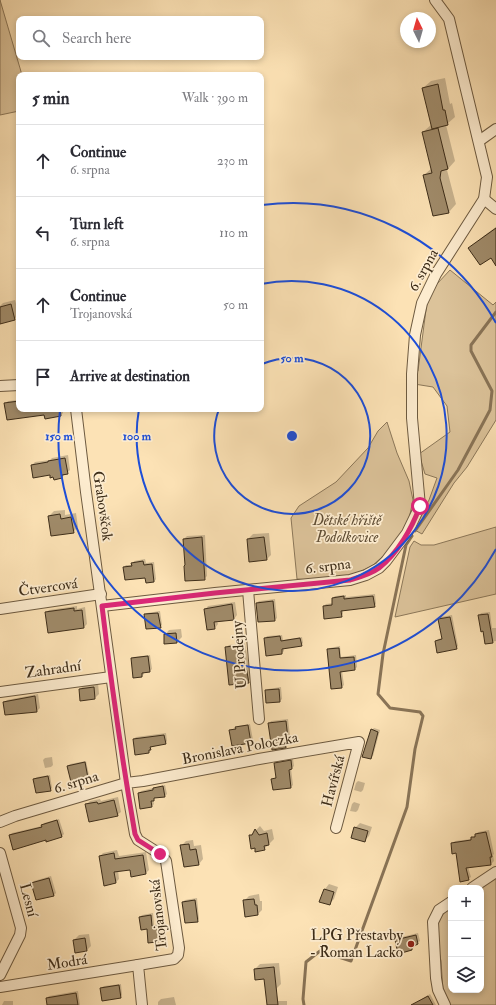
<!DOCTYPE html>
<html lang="en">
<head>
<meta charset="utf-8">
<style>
	:root { --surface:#fff; --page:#f2f2f3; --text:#2b2b33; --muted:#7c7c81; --line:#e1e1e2 }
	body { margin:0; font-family:"IM FELL Double Pica",serif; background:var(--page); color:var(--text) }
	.controls { position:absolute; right:12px; bottom:12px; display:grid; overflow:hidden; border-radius:8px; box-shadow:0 2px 6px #0003 }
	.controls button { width:36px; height:36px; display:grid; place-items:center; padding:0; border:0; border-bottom:1px solid var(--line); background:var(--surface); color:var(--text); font:20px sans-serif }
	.compass { position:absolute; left:400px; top:12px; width:36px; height:36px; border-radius:50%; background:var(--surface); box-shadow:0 2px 6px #0003; rotate:355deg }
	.stop { position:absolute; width:12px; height:12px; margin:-9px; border:3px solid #db2777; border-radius:50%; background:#fff }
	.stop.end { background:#db2777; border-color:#fff; box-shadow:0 1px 4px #0008 }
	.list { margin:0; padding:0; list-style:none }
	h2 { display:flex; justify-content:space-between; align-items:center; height:52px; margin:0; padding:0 16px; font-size:17px }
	h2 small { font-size:13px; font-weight:400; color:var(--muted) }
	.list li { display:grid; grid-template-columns:26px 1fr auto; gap:12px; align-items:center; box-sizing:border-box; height:72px; padding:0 16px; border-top:1px solid var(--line) }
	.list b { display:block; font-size:15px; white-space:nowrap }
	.list p { margin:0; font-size:13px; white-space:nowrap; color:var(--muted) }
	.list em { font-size:13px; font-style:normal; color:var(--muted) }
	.icon { flex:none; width:22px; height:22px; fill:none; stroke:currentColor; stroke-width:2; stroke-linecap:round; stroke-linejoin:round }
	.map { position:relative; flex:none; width:496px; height:1005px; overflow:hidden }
	.search { position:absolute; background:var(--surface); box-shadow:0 2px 6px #0003; left:16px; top:16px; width:248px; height:44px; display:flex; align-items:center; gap:10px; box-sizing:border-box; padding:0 14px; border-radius:8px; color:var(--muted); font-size:15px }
	.panel { position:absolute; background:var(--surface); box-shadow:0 2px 6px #0003; left:16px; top:72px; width:248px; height:340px; border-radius:8px }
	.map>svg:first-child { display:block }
</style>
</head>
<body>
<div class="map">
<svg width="496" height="1005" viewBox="0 0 496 1005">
	<rect width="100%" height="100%" fill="#fce2b5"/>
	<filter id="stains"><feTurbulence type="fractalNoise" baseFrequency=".005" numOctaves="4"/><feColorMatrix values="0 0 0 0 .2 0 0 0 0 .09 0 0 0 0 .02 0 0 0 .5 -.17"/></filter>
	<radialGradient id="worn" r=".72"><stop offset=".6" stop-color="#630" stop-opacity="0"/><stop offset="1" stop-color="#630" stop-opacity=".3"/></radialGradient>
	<!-- green -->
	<g fill="#dcc39a" stroke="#8c785a">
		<path d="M0 0 22 75H19V111L0 115Z"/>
		<path d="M450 270 493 305 496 302V420L467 467 454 483 422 534 413 529 429 500 437 478 425 474 419 454 450 432 447 406 433 387 408 383 418 371 427 302 436 285Z"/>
		<path d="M387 422 397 453 409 481 413 500 409 519 395 546 373 565 352 576 311 580 297 579 291 518 299 506 336 482 368 448 378 431Z"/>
		<path d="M496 527V594L395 617 410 547 414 541 421 545H434Z"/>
		<path d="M496 877V1005H450L443 991 441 961 436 938 439 919 445 912 451 908V990H481V888Z"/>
	</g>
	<!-- shadow -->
	<g fill="#0003">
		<path d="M445 78 450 104 452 103 455 117 446 125 455 161 447 170 456 204 449 212 434 215 424 175 432 168 423 132 432 124 423 88 431 81Z"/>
		<path d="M496 227V262L491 257 470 248 485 235Z"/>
		<path d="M15 300 19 315 14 319 0 316V306L3 303Z"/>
		<path d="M19 352V366H18L17 354Z"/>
		<path d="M19 400V409H62L63 413 61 415 45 414 8 419 6 403 8 401Z"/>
		<path d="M68 455 70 470 62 477 54 476 32 465 35 462 50 460 52 458Z"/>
		<path d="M65 510V515L76 513 78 527 73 532 49 516 54 511Z"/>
		<path d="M269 533 271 555 266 560 248 539 253 534Z"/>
		<path d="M205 535 207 576 204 579 186 564 184 539 187 536Z"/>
		<path d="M145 559 146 563 154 562 156 579 154 582 124 567 126 565H133L134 561Z"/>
		<path d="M375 594 376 604 374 606 343 609V614L341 616 324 606 326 604 333 603V598L335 596 346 595V597Z"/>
		<path d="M275 599 277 618 275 620 259 621 257 603 259 601Z"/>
		<path d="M235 602 237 615 234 619 217 621 218 624 215 628 205 610 208 606Z"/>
		<path d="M77 606V609L85 607 87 624 84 627 46 613 49 610Z"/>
		<path d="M160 611 162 625 160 627 145 615 147 613Z"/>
		<path d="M490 612 492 628H496V641L486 643 479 616 481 613Z"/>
		<path d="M452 615 458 646 456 648 436 641 438 639 443 638 439 620 441 617Z"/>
		<path d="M181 629 182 637 177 642 165 635 169 630Z"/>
		<path d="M282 635 283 640 302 637 303 643 301 645 284 648V651L282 653 265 639 267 636Z"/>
		<path d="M245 643 251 678 248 682 226 648 229 645Z"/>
		<path d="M340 646 341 657 356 655 357 667 355 669 342 671 344 685 342 687 328 650 330 648Z"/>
		<path d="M150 655 152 669 150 671 144 672V674L142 676 132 659 134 657Z"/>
		<path d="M98 683 99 694 95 698 80 689 85 685Z"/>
		<path d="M281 687 282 699 280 701 266 691 268 689Z"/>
		<path d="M38 694 40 708 37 711 6 714 4 703 7 700Z"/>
		<path d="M288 719 290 736 286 739 287 745 285 747 269 724 271 721Z"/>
		<path d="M250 724 253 740 251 742 230 731 238 726Z"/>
		<path d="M374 728 380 730 373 756 370 758 372 730Z"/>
		<path d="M166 733 167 741 165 744 152 746 149 752 134 739 136 737Z"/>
		<path d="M52 757 53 765 51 767 45 768 43 760 45 758Z"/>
		<path d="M293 759 294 766 291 769 293 785 291 787 272 779 277 777 275 763 277 761Z"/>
		<path d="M86 761 89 775 87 777 68 766 70 764Z"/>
		<path d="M50 775 52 788 50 790 34 779 37 777Z"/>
		<path d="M358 781 365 783 363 790 361 792 354 790 356 783Z"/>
		<path d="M165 785 167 794 165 796 156 797 153 800 154 804 152 806 141 808 139 793 141 791Z"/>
		<path d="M118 797 121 812 117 815 86 805 90 801 100 799 101 801Z"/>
		<path d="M354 802 360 804 358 810 356 812 350 811 352 804Z"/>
		<path d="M59 819 64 834 62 836 10 835 12 833 42 826 44 823Z"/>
		<path d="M360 823 372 827 369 836 364 841 355 828Z"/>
		<path d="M260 826 264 831 272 829 274 839 264 849 255 847 250 836Z"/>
		<path d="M489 830 494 854 493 855 494 861 491 864 468 867 471 877 468 879 457 852 452 844 455 841 472 839 478 832Z"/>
		<path d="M193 840 194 846 201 845 203 859 199 864 181 846 186 841Z"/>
		<path d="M117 850 119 856 146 852 149 870 146 873 130 868 118 870 119 879 116 882 100 856 103 853Z"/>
		<path d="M51 876 56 893 54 895 36 899 32 883 34 881Z"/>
		<path d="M329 884 338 887 334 899 329 904 321 901 325 889Z"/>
		<path d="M259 894 260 901H262V910L258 914 244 901 249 896Z"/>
		<path d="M197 898 199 919 197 921 183 902 185 900Z"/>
		<path d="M153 913 154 925 164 924 166 938 164 940 148 928 140 917 142 915Z"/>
		<path d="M418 933 420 941 414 945V947L412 949 396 940 398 938Z"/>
		<path d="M89 934 91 946 86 951 74 940 79 935Z"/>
		<path d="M279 963 281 984 276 989 255 969 260 964Z"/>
		<path d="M121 984 122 995 120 997 101 988 104 986Z"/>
		<path d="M78 991 80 1005H48L47 998 49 996Z"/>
		<path d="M430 994 436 1005H418L422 999Z"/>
		<path d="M174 997 176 1005H158V1002L161 999Z"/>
		<path d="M4 1001H13V1005H2Z"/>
		<path d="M278 1001H287V1005H274Z"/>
	</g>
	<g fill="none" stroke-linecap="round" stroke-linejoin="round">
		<!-- stream -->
		<g stroke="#897457" stroke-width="3">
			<path d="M415 531 458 470 490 410 492 391 471 351V345L496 312"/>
			<path d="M304 1005 303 999 306 962 320 951 351 961 407 807 415 749 423 716 420 712 390 708 378 694 383 654 406 545 412 536"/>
		</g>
	</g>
	<!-- building -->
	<g fill="#a08b6a" stroke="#3d2d19">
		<path d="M438 84 443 110H445L448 125 432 129 422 88Z"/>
		<path d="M438 128 448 169 441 171 440 178 449 213 433 216 423 175 432 173 422 132Z"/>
		<path d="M496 228V266L491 258 480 265 468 248Z"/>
		<path d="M11 304 15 320 0 324V307Z"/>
		<path d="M19 401V409H60L61 416 45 419 44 415 7 420 4 403Z"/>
		<path d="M65 458 68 474 62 475V478L54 480 53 477 50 478V475L33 478 31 465 48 462V461Z"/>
		<path d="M60 514 61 519 71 517 74 533 51 536 48 516Z"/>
		<path d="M202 537 205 580 185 581 184 566 185 565 183 539Z"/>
		<path d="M264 537 267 560 249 562 247 539Z"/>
		<path d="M143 561 144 565 152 564 154 582 146 583 145 578 125 580 123 567 132 566 131 563Z"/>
		<path d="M344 596V599L373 596 375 607 341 611 342 617 324 619 323 606 332 605V598Z"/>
		<path d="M273 601 275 621 258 622 256 603Z"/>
		<path d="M232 604 234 620 214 622 215 629 207 630 204 609Z"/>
		<path d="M74 608V611L82 610 84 628 48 633 45 612Z"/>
		<path d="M158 613 161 628 146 629 144 614Z"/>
		<path d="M488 614 493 643 485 644 483 631 481 632 478 615Z"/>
		<path d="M450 617 457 649 437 653 435 641 442 639 438 619Z"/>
		<path d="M176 633 177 643 164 644V634Z"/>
		<path d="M280 636 281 641 300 638 302 646 282 649V654L266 656 264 638Z"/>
		<path d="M242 645 249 683 229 685 225 647Z"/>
		<path d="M339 648 340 658 354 657 355 670 340 672 342 688 331 689 327 649Z"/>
		<path d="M148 656 150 672 142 673V677L133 678 131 658Z"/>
		<path d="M94 687 95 699 80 701 79 689Z"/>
		<path d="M279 689 280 702 266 703 265 690Z"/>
		<path d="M35 696 37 712 5 715 3 702Z"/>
		<path d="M286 721 288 739 285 740 286 748 272 750 268 723Z"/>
		<path d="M248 725 251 743 232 746 229 730 236 729 235 727Z"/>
		<path d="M371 729 378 732 371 759 362 757Z"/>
		<path d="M164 735 166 744 150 747 151 750H149V753L135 755 133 739Z"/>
		<path d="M291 760 292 769 289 770 291 788 273 790 271 779 276 778 274 763Z"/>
		<path d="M85 762 88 778 71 782 67 766Z"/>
		<path d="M48 776 51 791 36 793 33 779Z"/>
		<path d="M163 786 165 797 154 798V801H151L152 807 140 809 138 793 153 790V788Z"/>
		<path d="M114 800 118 816 89 822 85 804 97 802 98 804Z"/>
		<path d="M57 820 62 837 46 842V840L13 850 9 835 42 827 41 825Z"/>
		<path d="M354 827 368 831 365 842 351 838Z"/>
		<path d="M255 829 259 835 267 833 269 845 264 846 265 850 255 852V848L251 849 249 835H252Z"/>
		<path d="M486 832 492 857H490L491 865 466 868 469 880 460 882 456 853 452 854 451 843 471 840V837H475V834Z"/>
		<path d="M189 844 190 850 196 849 199 865 184 867 180 845Z"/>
		<path d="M114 853 115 859 143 855 146 874 131 877 130 870 114 872 116 883 104 886 99 856Z"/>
		<path d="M49 878 54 896 36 900 31 883Z"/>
		<path d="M324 889 334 892 330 905 319 902Z"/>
		<path d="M254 899 255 905H257L258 915 245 917 243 900Z"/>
		<path d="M195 900 198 922 185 923 182 902Z"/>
		<path d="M151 915 152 926 162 925 164 941 148 943 147 929 141 930 139 917Z"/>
		<path d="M416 935 418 944 412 947V950L398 954 395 940Z"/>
		<path d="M85 938 87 951 75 953 73 940Z"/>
		<path d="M274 967 278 1005H267L264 979 255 980 254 969Z"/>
		<path d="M119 985 121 998 102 1001 100 988Z"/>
		<path d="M76 993 78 1005H47L46 998Z"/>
		<path d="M428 996 433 1005H411Z"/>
	</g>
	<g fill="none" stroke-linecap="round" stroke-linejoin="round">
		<defs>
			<g id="minor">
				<path d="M479 141 496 129"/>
				<path d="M484 199 496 209"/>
				<path d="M0 386 19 385"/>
				<path d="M248 590 259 719"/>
				<path d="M102 606 215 593 350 580 366 575 379 568 386 561 407 533 420 506 412 418V374L415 335 422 303 436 274 484 199 487 177 449 19 435 0"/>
				<path d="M0 609 101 594"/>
				<path d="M0 692 111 677"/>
				<path d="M0 822 15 816 126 783 86 492 76 409"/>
				<path d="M0 853 21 928 20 935 0 975"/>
				<path d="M472 888 496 872"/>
				<path d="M0 987 138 965"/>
				<path d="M142 1005 138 965 174 959 178 955 179 948 166 861 160 854 138 840 135 834 126 783 143 781 259 759 359 742 336 828"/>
				<path d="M445 1005 438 990 436 978 433 922 439 910 451 902"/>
			</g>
		</defs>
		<!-- minor casing -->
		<use href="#minor" stroke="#6d5a40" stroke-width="12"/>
		<!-- minor -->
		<use href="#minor" stroke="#fdeccf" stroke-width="10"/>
	</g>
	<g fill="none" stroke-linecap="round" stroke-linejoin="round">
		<!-- route -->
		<path stroke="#db2777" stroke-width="5" d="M160 854 138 840 135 834C122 759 111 682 102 606L215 593 350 580C360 577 371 574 379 568 398 553 412 528 420 506"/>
	</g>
	<!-- distance rings -->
	<g fill="none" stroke="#1d4ed8" stroke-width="2">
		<path d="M262 364A78 78 0 1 1 219 409"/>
		<path d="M261 284A155 155 0 1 1 139 409"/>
		<path d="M496 549A233 233 0 0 1 60 410M262 205A233 233 0 0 1 496 323"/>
	</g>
	<!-- markers -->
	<circle fill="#8f2418" stroke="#fdeccf" stroke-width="1.5" cx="411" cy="944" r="4"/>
	<g text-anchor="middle" stroke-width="3.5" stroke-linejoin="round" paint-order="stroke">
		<!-- street labels -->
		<g font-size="15" fill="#3d2d19" stroke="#fdeccf">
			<text transform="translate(423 270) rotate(-61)" y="5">6. srpna</text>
			<text transform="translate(103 506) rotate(82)" y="5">Grabovščok</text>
			<text transform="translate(328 566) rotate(-7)" y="5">6. srpna</text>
			<text transform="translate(48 587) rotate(-8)" y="5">Čtvercová</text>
			<text transform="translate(239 655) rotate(-94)" y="5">U Prodejny</text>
			<text transform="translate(53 669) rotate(-8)" y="5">Zahradní</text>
			<text transform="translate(240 748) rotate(-11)" y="5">Bronislava Poloczka</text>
			<text transform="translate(333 781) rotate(-75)" y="5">Havířská</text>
			<text transform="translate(76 782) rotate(-17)" y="5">6. srpna</text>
			<text transform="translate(29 900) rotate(75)" y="5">Lesní</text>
			<text transform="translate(158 915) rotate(-96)" y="5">Trojanovská</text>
			<text transform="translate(67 962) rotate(-9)" y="5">Modrá</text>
		</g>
		<!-- park labels -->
		<g font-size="15" font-style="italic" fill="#5d4b33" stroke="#fdeccf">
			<text x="347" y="525">Dětské hřiště<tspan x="347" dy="17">Podolkovice</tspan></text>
		</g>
		<!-- poi labels -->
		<g font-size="15" fill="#3d2d19" stroke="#fdeccf" text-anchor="end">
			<text x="403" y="940">LPG Přestavby<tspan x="403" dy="17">- Roman Lacko</tspan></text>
		</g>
	</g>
	<circle cx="292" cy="436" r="6" fill="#1d4ed8" stroke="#fdeccf" stroke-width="2"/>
	<g font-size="12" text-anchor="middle" font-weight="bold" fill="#1d4ed8" stroke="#fdeccf" stroke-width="3.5" stroke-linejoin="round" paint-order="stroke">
		<text x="292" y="362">50 m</text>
		<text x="137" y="440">100 m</text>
		<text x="59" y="440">150 m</text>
	</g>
	<rect width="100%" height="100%" filter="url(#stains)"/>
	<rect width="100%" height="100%" fill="url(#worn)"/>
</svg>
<div class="controls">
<button>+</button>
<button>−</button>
<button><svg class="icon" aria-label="layers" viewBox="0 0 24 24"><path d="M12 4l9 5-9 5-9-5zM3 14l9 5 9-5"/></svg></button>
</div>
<svg class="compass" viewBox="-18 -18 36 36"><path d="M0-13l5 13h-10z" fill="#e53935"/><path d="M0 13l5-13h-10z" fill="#7c7c81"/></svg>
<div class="stop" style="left:420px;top:506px"></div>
<div class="stop end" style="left:160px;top:854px"></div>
<div class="search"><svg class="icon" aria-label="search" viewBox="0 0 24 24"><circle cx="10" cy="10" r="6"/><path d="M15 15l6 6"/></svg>Search here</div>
<section class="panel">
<h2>5 min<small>Walk · 390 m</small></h2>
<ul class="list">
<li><svg class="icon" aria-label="ahead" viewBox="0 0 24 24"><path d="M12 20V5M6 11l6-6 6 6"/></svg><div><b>Continue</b><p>6. srpna</p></div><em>230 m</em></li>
<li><svg class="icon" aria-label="left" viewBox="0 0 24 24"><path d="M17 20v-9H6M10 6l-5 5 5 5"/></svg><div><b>Turn left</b><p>6. srpna</p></div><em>110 m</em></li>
<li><svg class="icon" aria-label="ahead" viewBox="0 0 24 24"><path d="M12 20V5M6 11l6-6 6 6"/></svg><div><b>Continue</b><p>Trojanovská</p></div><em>50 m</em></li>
<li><svg class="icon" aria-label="arrive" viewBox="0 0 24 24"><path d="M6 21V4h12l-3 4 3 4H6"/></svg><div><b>Arrive at destination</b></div></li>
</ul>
</section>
</div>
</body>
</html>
